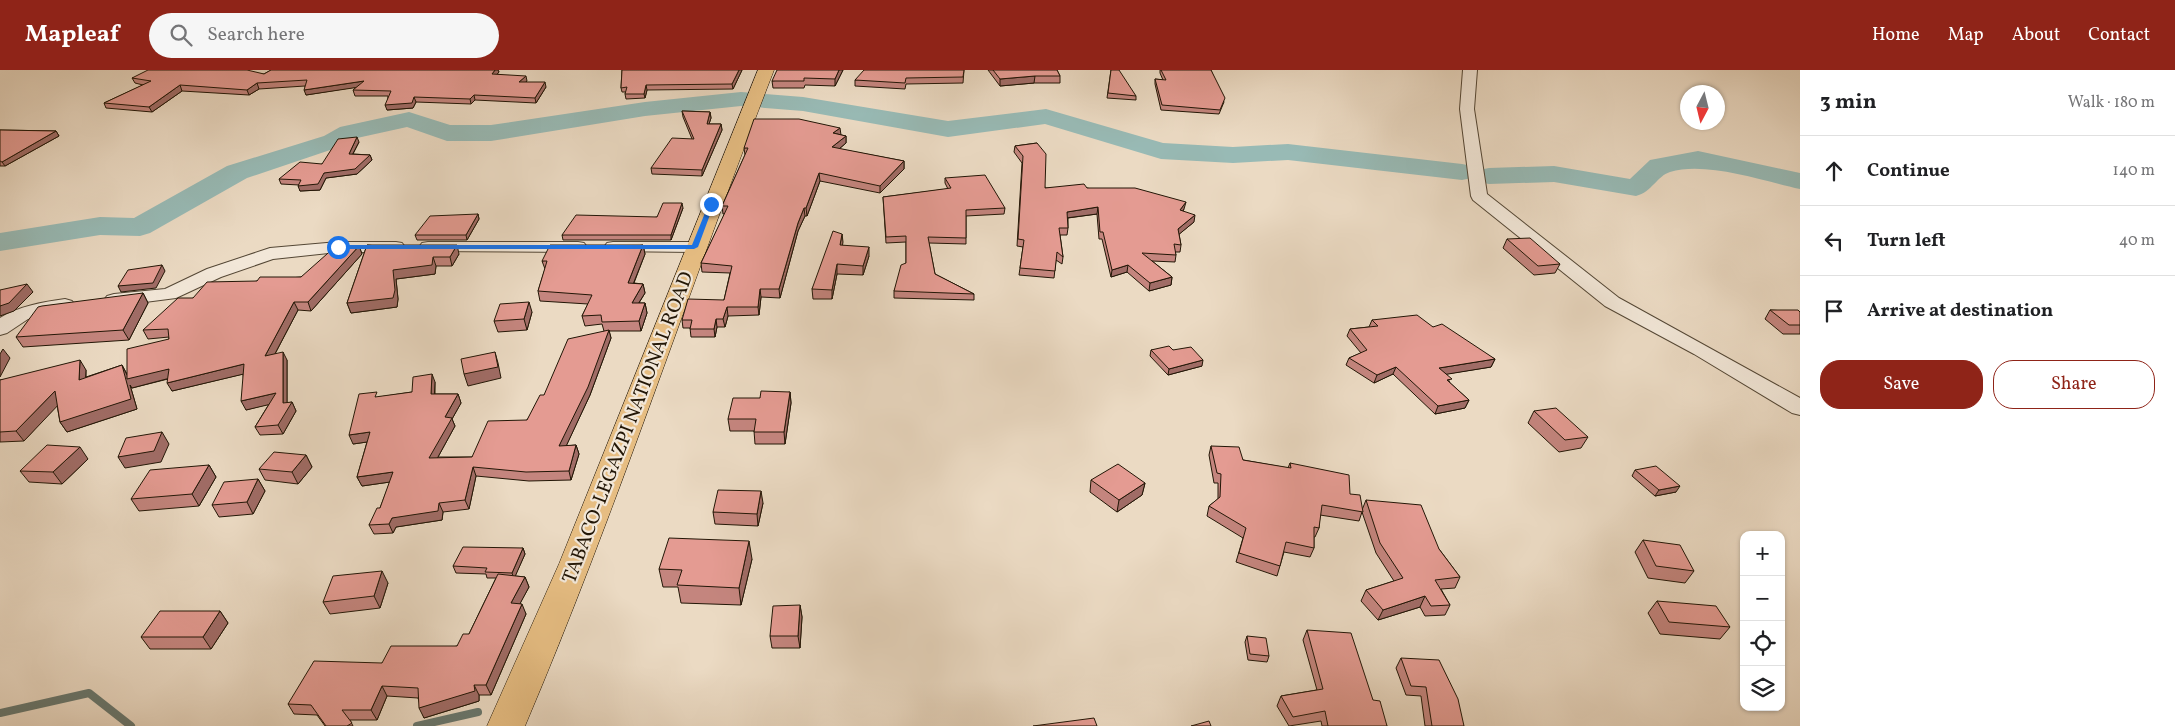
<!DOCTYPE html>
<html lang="en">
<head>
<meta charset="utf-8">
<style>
	:root { --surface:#fff; --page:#f6f6f6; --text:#202124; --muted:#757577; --line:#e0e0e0; --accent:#8f2418 }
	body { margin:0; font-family:Vollkorn,serif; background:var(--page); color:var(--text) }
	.controls { position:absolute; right:15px; bottom:15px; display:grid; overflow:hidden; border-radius:10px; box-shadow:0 1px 4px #0004 }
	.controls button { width:45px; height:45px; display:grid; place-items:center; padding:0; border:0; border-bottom:1px solid var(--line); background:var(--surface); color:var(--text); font:25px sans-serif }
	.compass { position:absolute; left:1680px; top:15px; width:45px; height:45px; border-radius:50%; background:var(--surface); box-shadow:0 1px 4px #0004; rotate:187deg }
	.stop { position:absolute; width:15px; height:15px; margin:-11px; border:4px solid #1a73e8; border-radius:50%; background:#fff }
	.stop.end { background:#1a73e8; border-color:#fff; box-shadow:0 1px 5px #0008 }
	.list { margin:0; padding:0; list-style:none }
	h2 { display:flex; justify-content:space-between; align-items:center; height:65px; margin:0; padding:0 20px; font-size:21px }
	h2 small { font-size:16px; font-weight:400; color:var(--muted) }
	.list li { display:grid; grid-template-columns:32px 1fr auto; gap:15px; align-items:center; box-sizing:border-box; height:70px; padding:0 20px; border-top:1px solid var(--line) }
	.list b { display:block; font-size:19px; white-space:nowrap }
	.list em { font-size:16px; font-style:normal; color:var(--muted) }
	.actions { display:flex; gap:10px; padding:15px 20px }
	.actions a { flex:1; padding:11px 0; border:1px solid var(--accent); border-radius:20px; text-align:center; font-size:18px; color:var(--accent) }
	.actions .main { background:var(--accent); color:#fff }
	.icon { flex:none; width:28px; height:28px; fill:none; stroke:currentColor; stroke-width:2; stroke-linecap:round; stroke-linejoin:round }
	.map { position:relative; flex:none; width:1800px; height:656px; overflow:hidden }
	header { display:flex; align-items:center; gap:30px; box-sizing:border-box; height:70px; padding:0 25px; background:var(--accent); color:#fff }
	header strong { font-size:24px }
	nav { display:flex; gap:28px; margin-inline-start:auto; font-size:18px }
	.search { width:350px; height:45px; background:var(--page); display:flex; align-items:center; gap:12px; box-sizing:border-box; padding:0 18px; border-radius:28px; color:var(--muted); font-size:19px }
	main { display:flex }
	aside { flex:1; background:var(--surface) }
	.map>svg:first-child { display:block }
</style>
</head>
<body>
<header>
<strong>Mapleaf</strong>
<div class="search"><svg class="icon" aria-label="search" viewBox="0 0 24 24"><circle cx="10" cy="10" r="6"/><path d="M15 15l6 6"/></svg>Search here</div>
<nav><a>Home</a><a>Map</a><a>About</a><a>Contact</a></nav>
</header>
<main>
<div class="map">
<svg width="1800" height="656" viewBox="0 0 1800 656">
	<rect width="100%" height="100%" fill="#ebdac3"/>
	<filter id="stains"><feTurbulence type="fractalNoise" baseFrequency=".004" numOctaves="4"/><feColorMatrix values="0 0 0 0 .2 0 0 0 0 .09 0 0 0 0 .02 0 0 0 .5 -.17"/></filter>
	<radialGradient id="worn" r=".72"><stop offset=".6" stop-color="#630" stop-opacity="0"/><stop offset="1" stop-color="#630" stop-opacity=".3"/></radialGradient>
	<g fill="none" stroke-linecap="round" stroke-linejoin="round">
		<!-- stream -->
		<g stroke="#69786f" stroke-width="8">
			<path d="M0 643 89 623 131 656"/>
			<path d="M417 656 478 642"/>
		</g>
		<!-- river -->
		<g fill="#98bab5" fill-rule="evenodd">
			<path d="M741 22 803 27 948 51 1046 39 1163 73 1233 77 1288 74 1462 94 1472 96 1476 102 1472 108 1462 110 1288 90 1233 93 1161 89 1045 54 948 67 803 41 741 36 645 46 491 71H447L407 57 357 68 342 76 247 108 150 163 140 166 100 165 0 181V163L100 147 134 148 227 96 324 66 340 57 409 42 450 55H491L645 32Z"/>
			<path d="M1698 81 1800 103V119C1763 111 1706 91 1670 102 1657 106 1652 122 1636 126L1554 112 1489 114 1479 112 1475 106 1479 100 1489 98 1554 96 1630 109 1650 90Z"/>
		</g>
		<defs>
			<g id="minor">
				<path d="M1463 0H1477L1474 39 1487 124 1619 228 1800 328V345L1792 343 1694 284 1605 236 1473 130 1471 126 1460 39Z"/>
				<path d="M338 172H396L402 173 405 177 402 181 396 182H338L273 189 221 207 176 228 114 236 107 234 104 230 107 226 114 224 165 219 207 199 270 178Z"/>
				<path d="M428 172H578L584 173 587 177 584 181 578 182 422 181 419 177 422 173Z"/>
				<path d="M613 172H694L700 173 703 177 700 181 694 182 607 181 604 177 607 173Z"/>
				<path d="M65 229 72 231 75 235 72 239 28 249 7 263 0 265V248C19 236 43 232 65 229Z"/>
			</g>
			<path id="primary" d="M758 0H774C689 218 617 440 525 656H487L559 494Z"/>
		</defs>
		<!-- minor casing -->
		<use href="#minor" stroke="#544735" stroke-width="2"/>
		<!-- primary casing -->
		<use href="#primary" stroke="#221606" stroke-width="1"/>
		<!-- minor -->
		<use href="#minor" fill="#f2e7d8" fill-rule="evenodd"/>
		<!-- primary -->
		<use href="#primary" fill="#e6bd82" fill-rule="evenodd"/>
	</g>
	<!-- wall -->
	<g fill="#c4857e" stroke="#221606">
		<path d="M271 0H498L499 2 497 4 527 11 526 12 546 17 536 33 475 30 471 34 416 32 413 38 387 40 388 26H355L353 20 356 17 306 25 305 16 259 19 249 25 182 21 152 42 106 38 104 33 143 15 135 13 132 8 264 4Z"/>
		<path d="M622 0H742L733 19 647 20 645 28 626 29 625 24 626 22H622L621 18Z"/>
		<path d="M843 0 835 16 805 15 804 18H773L772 11Z"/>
		<path d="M964 0 963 13 906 14 905 19 855 16V10Z"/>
		<path d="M988 0H1057L1060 6V13H1034L1000 16Z"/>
		<path d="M1111 0 1136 26V30L1107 28Z"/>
		<path d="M1160 0H1211L1224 32 1219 44 1161 40 1155 14V9L1163 10 1160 3Z"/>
		<path d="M682 41 710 42 711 48 709 54H721L722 60 702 106 652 104 651 98 692 69 683 47Z"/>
		<path d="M0 60 56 61 59 66 5 96H0Z"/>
		<path d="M841 65 846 66V73L839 79 904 91V99L880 123 820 111 807 146H805L798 161 780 228 761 227 759 245 728 246 725 257H717L715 267H691L690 258H683L682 250 724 230 730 203 702 202 701 193 725 144H723L722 136 745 85 744 78Z"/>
		<path d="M359 72 353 84 370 85 372 90 357 104 326 108 320 120 300 121 299 115 281 114 279 109 322 94Z"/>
		<path d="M1037 73 1045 118H1087L1184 139 1183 141 1194 152 1179 164 1181 175 1180 182H1175L1176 185 1175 192 1152 191 1172 207 1171 215 1149 221 1127 202 1111 207 1102 169H1099L1097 144 1068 148V158L1067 165H1060L1063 187 1062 194 1056 190 1054 208 1019 205 1023 177 1017 176 1022 93 1014 82 1015 76Z"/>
		<path d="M945 108 1005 138 1004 144 966 146V174L929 173 935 204 974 224V230L894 228V221L906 193V172L886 173 883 127 948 119 945 113Z"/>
		<path d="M683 138 671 170H563L562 165 657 147Z"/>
		<path d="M478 144 479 149 467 170H417L415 165Z"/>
		<path d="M842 164V175L869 186 863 205 837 204 832 229H813L812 219Z"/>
		<path d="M1507 169 1560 194 1555 203 1534 205 1503 178Z"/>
		<path d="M367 175 459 184 452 196H436L435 204 396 209 398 229 397 237 351 243 347 233Z"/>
		<path d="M643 175 645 184 634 213 643 214 645 223 639 233H645L647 243 641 261H609L611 268 590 325 566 376 576 375 579 384 571 410 529 411 476 406 469 439 443 442 442 450 396 457 393 463 374 464 369 455 380 438 390 412 362 416 357 407 367 372 353 374 379 327 412 322 435 312V324H458L461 333 452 349 455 356 438 387H472L527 350 544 325 604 261 602 254 585 256 582 246 588 234 540 231 538 221 545 199 542 191Z"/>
		<path d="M359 176 362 184 311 241 298 240 275 284 287 290V333L292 332 296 341 283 364 260 365 255 357 269 334 246 340 243 304 172 321 168 309 132 318 130 315 137 339 67 362 60 352 57 335 24 371 0 372V310L86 300V307L122 295 127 304 169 269V267L148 269 143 260 193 228 257 211 301 207Z"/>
		<path d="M143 223 148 233 129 270 23 277 16 267Z"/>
		<path d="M1770 240 1800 242V264H1783L1765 249Z"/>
		<path d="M532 242 527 260 498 262 494 251Z"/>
		<path d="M1372 250 1433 257 1495 289 1491 297 1446 304 1450 313 1469 330 1465 338 1435 344 1393 304 1374 313 1346 295 1349 288 1361 283 1347 266 1350 259 1369 257Z"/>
		<path d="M1151 280H1173L1202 296 1168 305 1150 286Z"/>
		<path d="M790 322 791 333 785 374H755L754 361H730L728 349 760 328Z"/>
		<path d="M1534 341 1588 367 1581 378 1559 382 1528 353Z"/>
		<path d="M1211 376 1243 390 1288 398 1290 393 1350 424 1362 440 1366 430 1439 479 1460 507 1455 518 1441 519 1450 535 1445 545 1425 546 1420 537 1378 550 1361 531 1366 520 1394 511 1376 483 1362 442 1359 451 1320 445 1319 458 1315 467H1314V478L1310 487 1284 482 1277 506 1236 492 1243 468 1207 446 1209 436 1218 429V413H1214L1209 385Z"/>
		<path d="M306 385 312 397 298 414 265 410 259 399Z"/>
		<path d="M88 389 62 414 29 412 20 401Z"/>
		<path d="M209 395 216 407 199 436 139 441 131 429Z"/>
		<path d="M1635 400 1676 422 1655 426 1632 406Z"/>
		<path d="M258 409 265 421 253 444 219 447 212 435Z"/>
		<path d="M1091 410 1145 413 1142 425 1117 442 1090 422Z"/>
		<path d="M763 433 758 456 715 454 713 442Z"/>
		<path d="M1643 470 1694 501 1685 513 1648 508 1635 482Z"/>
		<path d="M523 478 525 484 515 506 525 507 529 517 520 533 526 544 491 625H479V631L424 648 418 628 387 626 377 650H350L353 656H325L317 645 294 644 288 634 382 593 457 576 469 564 496 508H487L486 504 456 503 453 496Z"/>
		<path d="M752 489 741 535 681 533 678 517H663L659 499Z"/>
		<path d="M388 513 380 538 330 544 323 532Z"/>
		<path d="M1657 531 1730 557 1720 569 1660 564 1648 543Z"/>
		<path d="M800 535 802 547 800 578H772L770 566Z"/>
		<path d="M220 541 228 553 211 579H150L141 567Z"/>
		<path d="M1307 560 1373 630 1387 656H1322L1321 651 1289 656 1277 636 1281 626 1317 620 1303 570Z"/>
		<path d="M1247 566 1269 586 1267 592 1248 590 1245 572Z"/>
		<path d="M1401 588 1464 656H1425L1421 626 1406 625 1396 598Z"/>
	</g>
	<!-- shaded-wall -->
	<g fill="#a06c66" stroke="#221606">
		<path d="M495 0H498L499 2 493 9 492 4Z"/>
		<path d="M739 0H742L733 19 732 14Z"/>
		<path d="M839 0H843L835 16V9Z"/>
		<path d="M526 6 527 11 520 17 519 12Z"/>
		<path d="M1035 6 1034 13 1000 16V9Z"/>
		<path d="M364 11 366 16 306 25 304 20Z"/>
		<path d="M545 12 546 17 536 33 535 28Z"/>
		<path d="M257 13 259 19 249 25 247 20Z"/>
		<path d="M180 15 182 21 152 42 149 37Z"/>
		<path d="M646 15 647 20 645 28 644 24Z"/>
		<path d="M474 25 475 30 471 34 470 29Z"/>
		<path d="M414 27 416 32 413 38 387 40 385 35Z"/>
		<path d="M710 42 711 48 707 60V54Z"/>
		<path d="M721 54 722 60 702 106V100Z"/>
		<path d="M840 58 841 65 833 63Z"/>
		<path d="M56 61 59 66 5 96 2 92Z"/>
		<path d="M846 66V73L833 84 832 77Z"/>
		<path d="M357 67 359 72 350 89 349 84Z"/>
		<path d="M370 85 372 90 357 104 326 108 320 120 300 121 298 116 324 103Z"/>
		<path d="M904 91V99L880 123V116Z"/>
		<path d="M819 103 820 111 807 146 806 138Z"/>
		<path d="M1186 132 1184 139 1178 147 1180 140Z"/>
		<path d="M682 133 683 138 671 170V165Z"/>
		<path d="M1098 137 1097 144 1066 148 1067 142Z"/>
		<path d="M804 138 805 146 798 161 780 228 779 219 798 153Z"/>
		<path d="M478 144 479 149 467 170 466 165Z"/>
		<path d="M1195 145 1194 152 1177 166 1178 159Z"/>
		<path d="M842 164 843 172 841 184 840 175Z"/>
		<path d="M457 175 459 184 452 196 450 187Z"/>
		<path d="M643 175 645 184 630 222 628 213Z"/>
		<path d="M359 176 362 184 311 241 308 232Z"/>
		<path d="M869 177V186L863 205V196Z"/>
		<path d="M433 187 436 196 435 204 396 209 398 229 397 237 351 243 347 233 393 200Z"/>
		<path d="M837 194V204L832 229V220Z"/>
		<path d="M162 195 165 201 156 218 121 222 118 216Z"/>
		<path d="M1128 195 1127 202 1111 207 1112 200Z"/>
		<path d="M1172 207 1171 215 1149 221 1150 213Z"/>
		<path d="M27 214 33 222 14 241 0 246V236Z"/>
		<path d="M643 214 645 223 633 242 632 233Z"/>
		<path d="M760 219 761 227 759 245 758 237Z"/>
		<path d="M143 223 148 233 129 270 123 260Z"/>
		<path d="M294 232 298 240 269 295 265 286Z"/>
		<path d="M529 232 532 242 527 260 524 249Z"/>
		<path d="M645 233 647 243 641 261 639 251Z"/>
		<path d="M727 237 728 246 725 257 723 249Z"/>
		<path d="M716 249 717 257 715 267 714 259Z"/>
		<path d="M609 260 611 268 590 325 562 385 559 376Z"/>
		<path d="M3 279 10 288 0 307V284Z"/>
		<path d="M283 282 287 290V339L292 332 296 341 283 364 278 355 283 333Z"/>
		<path d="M495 282 498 293 501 308 468 316 464 304Z"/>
		<path d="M1495 289 1491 297 1436 306 1439 298Z"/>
		<path d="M80 290 86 300 85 319 79 310Z"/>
		<path d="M1203 290 1202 296 1168 305 1169 299Z"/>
		<path d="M244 294 248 303 172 321 167 313Z"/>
		<path d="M122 295 127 305 169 299 174 307 132 318 130 315 137 339 67 362 60 352Z"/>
		<path d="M1396 297 1393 304 1374 313 1377 305Z"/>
		<path d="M432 304 435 312 434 332 431 324Z"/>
		<path d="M55 321 62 331 24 371 16 361Z"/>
		<path d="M790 322 791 333 785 374 784 362Z"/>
		<path d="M276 323 280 332 246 340 241 331Z"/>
		<path d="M458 324 461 333 452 349 455 356 433 396 429 388 445 347Z"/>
		<path d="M1469 330 1465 338 1435 344 1438 336Z"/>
		<path d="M162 362 169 374 161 392 125 398 118 387Z"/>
		<path d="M370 362 374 371 353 374 349 365Z"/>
		<path d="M576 375 579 384 571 410 569 401Z"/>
		<path d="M80 377 88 389 62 414 53 402Z"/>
		<path d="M306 385 312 397 298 414 292 402Z"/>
		<path d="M209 395 216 407 199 436 192 424Z"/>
		<path d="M473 397 476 406 469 439 465 430Z"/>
		<path d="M393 402 397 411 362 416 357 407Z"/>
		<path d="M258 409 265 421 253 444 247 432Z"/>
		<path d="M1145 413 1142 425 1117 442 1119 430Z"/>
		<path d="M1680 416 1676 422 1655 426 1659 420Z"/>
		<path d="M761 421 763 433 758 456 757 444Z"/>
		<path d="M439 433 443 442 442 450 396 457 393 463 389 454 392 448Z"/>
		<path d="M749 471 752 489 741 535 739 518Z"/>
		<path d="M523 478 525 484 514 509 512 503Z"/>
		<path d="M382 501 388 513 380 538 374 526Z"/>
		<path d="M525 507 529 517 515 543 511 533Z"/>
		<path d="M1425 526 1420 537 1378 550 1383 540Z"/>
		<path d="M522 534 526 544 491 625 486 615Z"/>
		<path d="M800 535 802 547 800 578 798 566Z"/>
		<path d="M220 541 228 553 211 579 203 567Z"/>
		<path d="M474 615 479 625V631L424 648 419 638Z"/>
		<path d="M382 616 387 626 377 650 371 640Z"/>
	</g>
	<!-- building -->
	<g fill="#e49b92" stroke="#221606">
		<path d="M148 0H247L264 4 271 0H495L492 4 526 6 519 12H545L535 28 474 25 470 29 414 27 412 33 385 35 391 21 353 20 364 11 304 20 307 10 257 13 247 20 180 15 149 37 104 33 151 11 132 8Z"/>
		<path d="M622 0H739L732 14 646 15 644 24H625L627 17 621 18Z"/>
		<path d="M777 0H839L835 9 804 8V11H772Z"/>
		<path d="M864 0H964L963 7 906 8 905 13 855 10Z"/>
		<path d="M993 0H1057L1060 6H1035L1000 9Z"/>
		<path d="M1111 0H1119L1136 26 1108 23Z"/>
		<path d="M1161 0H1211L1225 28 1220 40 1162 35 1155 9 1166 10Z"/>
		<path d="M682 41 710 42 707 54H721L702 100 651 98 672 68 694 69Z"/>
		<path d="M754 49H799L840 58 833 63 846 66 832 77 904 91 880 116 819 103 806 138H804L798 153 779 219H760L758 237H727L723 249H716L714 259H690L692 250H682L688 229 724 230 732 196 701 193 728 136H722L748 78H744Z"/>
		<path d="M0 60 56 61 2 92 0 91Z"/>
		<path d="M357 67 349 84 370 85 355 99 324 103 318 114 298 116 301 110 279 109 300 92 322 94 338 69Z"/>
		<path d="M1037 73 1046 84 1045 118 1084 114 1087 118H1135L1186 132 1180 140 1195 145 1178 159 1181 175 1174 174 1176 185 1142 183 1172 207 1150 213 1128 195 1112 200 1103 162H1100L1098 137 1067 142 1068 158H1059L1063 187 1057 182 1055 201 1020 198 1024 170 1018 169 1023 86 1015 76Z"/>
		<path d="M985 105 1005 138 966 140V168L928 167 935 204 974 224 894 221 901 195 906 193V166L886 167 883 127 951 118 945 108Z"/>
		<path d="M663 133H682L671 165H562L576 145 657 147Z"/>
		<path d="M478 144 466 165H415L430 146Z"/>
		<path d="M833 161 842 164 840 175 869 177 863 196 837 194 832 220 812 219Z"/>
		<path d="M1530 168 1560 194 1538 196 1507 169Z"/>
		<path d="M367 175H457L450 187H433L432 195 393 200 395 220 393 228 347 233Z"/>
		<path d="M550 175H643L628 213 643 214 632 233H645L639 251 602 252 601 245 582 246 592 225 538 221 547 191H542Z"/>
		<path d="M336 176H359L308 232H294L265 286 283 282V333L292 332 278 355 255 357 276 323 241 331 244 294 167 313 169 299 127 309V279L169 269 168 259 143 260 178 228H193L207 212 257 211 260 207H301Z"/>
		<path d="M162 195 153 213 118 216 128 200Z"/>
		<path d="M27 214 9 233 0 236V220Z"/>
		<path d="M143 223 123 260 16 267 38 237 42 236Z"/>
		<path d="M529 232 524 249 494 251 500 234Z"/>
		<path d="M1770 240H1798L1800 242V255H1789Z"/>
		<path d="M1417 245 1433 257 1442 254 1495 289 1439 298 1452 309 1447 310 1469 330 1438 336 1396 297 1377 305 1349 288 1367 280 1350 259 1378 256 1372 250Z"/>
		<path d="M609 260 588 317 559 376 576 375 569 401 526 402 473 397 465 430 439 433 438 441 392 448 389 454 369 455 377 438H380L393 402 357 407 370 362 349 365 359 324 377 322 375 327 412 322 413 307 432 304 431 324H458L445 347 452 348 429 388 472 387 488 351 527 350 540 325H544L568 269Z"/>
		<path d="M1169 276 1173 280 1191 277 1203 290 1169 299 1151 280Z"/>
		<path d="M495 282 498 297 464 304 461 289Z"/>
		<path d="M80 290 79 310 122 295 131 329 60 352 55 321 16 361 0 362V310Z"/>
		<path d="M761 321 790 322 784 362H754L756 349H728L733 328H760Z"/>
		<path d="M1556 338 1588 367 1565 370 1534 341Z"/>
		<path d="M162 362 154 381 118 387 126 368Z"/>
		<path d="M47 375 80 377 53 402 20 401Z"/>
		<path d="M1211 376 1239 377 1243 390 1291 398 1290 393 1349 405 1350 424 1360 425 1363 442 1322 435 1319 458 1314 457V478L1286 472 1280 496 1239 483 1246 458 1209 436 1220 427 1221 404 1217 403Z"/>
		<path d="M274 382 306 385 292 402 259 399Z"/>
		<path d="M1118 394 1145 413 1119 430 1091 410Z"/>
		<path d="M209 395 192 424 131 429 150 400Z"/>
		<path d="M1656 396 1680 416 1659 420 1635 400Z"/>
		<path d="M258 409 247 432 212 435 224 412Z"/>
		<path d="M718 420 761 421 757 444 713 442Z"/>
		<path d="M1366 430 1421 435 1439 479 1460 507 1435 510 1450 535 1431 536 1425 526 1383 540 1366 520 1403 508 1380 473Z"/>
		<path d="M669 468 749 471 739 518 677 515 682 500 659 499Z"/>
		<path d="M1643 470 1680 475 1694 501 1656 496Z"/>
		<path d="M463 477 523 478 512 503 485 502 487 498 453 496Z"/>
		<path d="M382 501 374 526 323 532 333 506Z"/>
		<path d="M498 504 525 507 511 533 522 534 486 615H474L475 621 419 638 418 618 382 616 371 640H342L352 653 347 656H326L311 635 288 634 314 591 382 593 391 576H457L463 564H469Z"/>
		<path d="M1657 531 1716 536 1730 557 1669 552Z"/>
		<path d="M800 535 798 566H770L773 536Z"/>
		<path d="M160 541H220L203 567H141Z"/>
		<path d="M1307 560 1351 563 1373 630 1380 631 1387 656H1328L1325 641 1293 647 1281 626 1323 619Z"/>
		<path d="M1247 566 1266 568 1269 586 1250 584Z"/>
		<path d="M1401 588 1439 590 1458 629 1464 656H1432L1426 617 1411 616Z"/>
		<path d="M1094 648 1097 656H1033Z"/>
		<path d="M1209 651 1211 656H1191Z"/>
	</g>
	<!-- route -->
	<path fill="#1a73e8" d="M709 133 714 134 698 177 694 179H338L335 177 338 175H692Z"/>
	<g text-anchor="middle" stroke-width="4.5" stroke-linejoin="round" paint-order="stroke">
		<!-- street labels -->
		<g font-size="20" fill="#221606" stroke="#f2e7d8">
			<text transform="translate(627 357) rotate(-69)" y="7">TABACO-LEGAZPI NATIONAL ROAD</text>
		</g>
	</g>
	<rect width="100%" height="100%" filter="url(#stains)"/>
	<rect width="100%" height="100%" fill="url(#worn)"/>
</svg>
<div class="controls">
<button>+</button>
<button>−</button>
<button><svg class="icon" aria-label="locate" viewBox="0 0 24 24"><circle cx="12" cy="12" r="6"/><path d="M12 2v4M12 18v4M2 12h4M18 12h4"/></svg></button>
<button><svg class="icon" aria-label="layers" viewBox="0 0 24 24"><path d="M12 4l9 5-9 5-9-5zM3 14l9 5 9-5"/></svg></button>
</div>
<svg class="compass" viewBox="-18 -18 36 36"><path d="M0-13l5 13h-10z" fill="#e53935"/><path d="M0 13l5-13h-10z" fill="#757577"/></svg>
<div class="stop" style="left:338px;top:177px"></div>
<div class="stop end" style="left:711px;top:134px"></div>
</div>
<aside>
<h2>3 min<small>Walk · 180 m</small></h2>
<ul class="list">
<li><svg class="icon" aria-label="ahead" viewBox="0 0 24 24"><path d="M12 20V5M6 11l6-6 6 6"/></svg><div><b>Continue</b></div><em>140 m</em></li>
<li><svg class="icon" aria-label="left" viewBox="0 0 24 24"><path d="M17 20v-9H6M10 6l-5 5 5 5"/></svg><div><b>Turn left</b></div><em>40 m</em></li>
<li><svg class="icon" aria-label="arrive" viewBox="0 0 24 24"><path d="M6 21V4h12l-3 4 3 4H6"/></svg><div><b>Arrive at destination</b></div></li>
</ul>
<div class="actions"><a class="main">Save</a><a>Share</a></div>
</aside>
</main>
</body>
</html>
